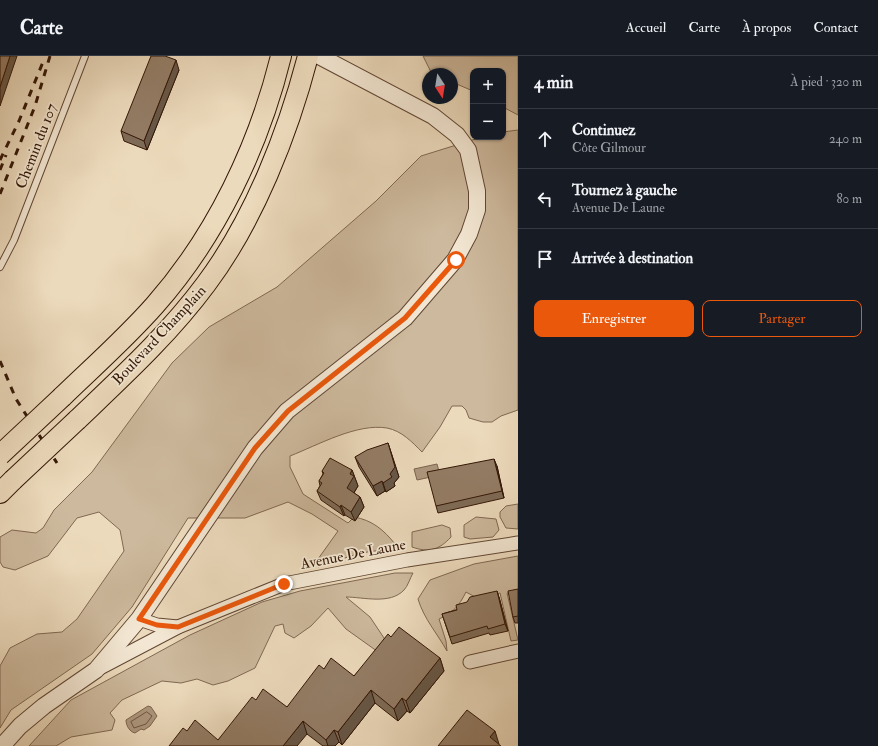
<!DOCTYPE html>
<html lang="fr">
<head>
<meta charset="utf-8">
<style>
	:root { --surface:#171b24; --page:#242831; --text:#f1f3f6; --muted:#9ea1a6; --line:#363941; --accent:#ea580c }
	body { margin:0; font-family:"IM FELL Double Pica",serif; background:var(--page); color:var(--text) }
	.controls { position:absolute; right:12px; top:12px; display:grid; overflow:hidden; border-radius:8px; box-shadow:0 1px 3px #0004 }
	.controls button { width:36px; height:36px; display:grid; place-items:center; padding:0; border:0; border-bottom:1px solid var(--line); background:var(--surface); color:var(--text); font:20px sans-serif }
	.compass { position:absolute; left:422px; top:12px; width:36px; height:36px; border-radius:50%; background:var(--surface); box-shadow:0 1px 3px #0004; rotate:168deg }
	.stop { position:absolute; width:12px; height:12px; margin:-9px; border:3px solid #ea580c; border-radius:50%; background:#fff }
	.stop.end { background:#ea580c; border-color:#fff; box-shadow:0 1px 4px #0008 }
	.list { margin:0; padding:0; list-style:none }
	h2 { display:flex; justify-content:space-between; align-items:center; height:52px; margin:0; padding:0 16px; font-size:17px }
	h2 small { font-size:13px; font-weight:400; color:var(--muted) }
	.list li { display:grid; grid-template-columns:26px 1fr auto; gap:12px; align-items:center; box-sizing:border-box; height:60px; padding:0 16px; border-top:1px solid var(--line) }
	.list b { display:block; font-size:15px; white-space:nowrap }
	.list p { margin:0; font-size:13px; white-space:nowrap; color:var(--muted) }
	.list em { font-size:13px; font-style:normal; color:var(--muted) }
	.actions { display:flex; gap:8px; padding:12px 16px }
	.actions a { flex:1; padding:9px 0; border:1px solid var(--accent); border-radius:8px; text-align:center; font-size:14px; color:var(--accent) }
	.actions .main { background:var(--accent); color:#fff }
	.icon { flex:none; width:22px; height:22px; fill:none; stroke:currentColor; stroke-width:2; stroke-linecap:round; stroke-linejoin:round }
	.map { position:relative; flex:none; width:518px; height:690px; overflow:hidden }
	header { display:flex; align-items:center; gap:24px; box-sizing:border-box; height:56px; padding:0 20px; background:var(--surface); border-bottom:1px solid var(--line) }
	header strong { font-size:19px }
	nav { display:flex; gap:22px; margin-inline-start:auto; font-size:14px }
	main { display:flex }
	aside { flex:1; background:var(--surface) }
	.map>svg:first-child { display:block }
</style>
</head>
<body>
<header>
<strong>Carte</strong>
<nav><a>Accueil</a><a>Carte</a><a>À propos</a><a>Contact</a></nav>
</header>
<main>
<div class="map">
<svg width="518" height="690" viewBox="0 0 518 690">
	<rect width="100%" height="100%" fill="#ecdabc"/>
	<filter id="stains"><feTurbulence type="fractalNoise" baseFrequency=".005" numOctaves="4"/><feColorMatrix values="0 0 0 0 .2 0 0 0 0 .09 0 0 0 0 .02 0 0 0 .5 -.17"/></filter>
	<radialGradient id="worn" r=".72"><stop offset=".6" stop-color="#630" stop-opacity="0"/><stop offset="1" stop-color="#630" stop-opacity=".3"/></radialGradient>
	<!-- green -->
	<g fill="#cdb99d" stroke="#806852">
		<path d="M423 0H518V59L503 51V15H473V35L452 26V18H432Z"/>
		<path d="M518 74V354L501 360 492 366H483L469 362 466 354 462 350H452L440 371 422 396C412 386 402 375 387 372 357 367 318 389 290 400V411L303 438 348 467 354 461C372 464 384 474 395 488L391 495C366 492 341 504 318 511V503L338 475 312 458 288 446 245 462H188L132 551 92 598 11 654 0 672V610L10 592 37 578 62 576 77 563 124 495 120 474 99 456 77 462 48 500 15 514 3 511 0 506V481L12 474 36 477 43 472 54 454 92 416 172 307 209 271 277 231 376 145 421 100 482 81H503V76Z"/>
		<path d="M518 448V473L506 472 500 461V456L506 450Z"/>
		<path d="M476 461 496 463 499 474 493 481 470 483 464 481V469Z"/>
		<path d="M442 469 450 472 451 481C439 494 429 497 412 491V476Z"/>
		<path d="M518 500V536L507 537 518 584 511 585 500 537 477 542 466 536C459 550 453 557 439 563L446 585 447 595C437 577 424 563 418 543L430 524 474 508Z"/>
		<path d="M395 517H413C410 522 408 530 404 534 390 549 363 541 346 541L370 561 388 588 381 598 346 573 328 552 311 570 294 582 285 577 283 568 275 570 255 612 228 625 213 629 197 623 181 627 162 625 122 644 110 657 115 664 112 674 71 681 56 690H29L71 644 190 579 262 546 300 535Z"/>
	</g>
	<!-- water -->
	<g fill="#ad977e" stroke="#7c634e">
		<path d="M437 408 440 419 417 424 414 413Z"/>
		<path d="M148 650 151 651 157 660 150 670 144 674 141 673 135 677C130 676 126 670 126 664Z"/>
	</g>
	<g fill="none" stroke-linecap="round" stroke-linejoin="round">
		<!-- shore -->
		<path stroke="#705642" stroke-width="1" d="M147 656 152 660 146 668 134 672 131 666Z"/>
		<defs>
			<path id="service" d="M0 211 14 184 85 0"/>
			<g id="minor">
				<path d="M139 563 157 569 178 571"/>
				<path d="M470 606 518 595"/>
				<path d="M98 613 178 571 284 528 407 504 518 487"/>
			</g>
			<path id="tertiary" d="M2 690 20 670 44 650 96 614 139 563 255 392 287 355 405 262 455 204 469 178 477 154V135L468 94 457 79 433 60 319 0"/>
			<g id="primary">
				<path d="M62 341C93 311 126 282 155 249 216 180 259 90 281 0"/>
				<path d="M77 364C122 321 169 278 206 228 254 164 288 77 308 0"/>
				<path d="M0 437 13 424"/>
			</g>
		</defs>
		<!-- service casing -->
		<use href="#service" stroke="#614734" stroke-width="8"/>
		<!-- minor casing -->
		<use href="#minor" stroke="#614734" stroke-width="15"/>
		<!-- tertiary casing -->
		<use href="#tertiary" stroke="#614734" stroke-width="18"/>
		<!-- primary casing -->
		<use href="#primary" stroke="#331606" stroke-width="22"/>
		<!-- service -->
		<use href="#service" stroke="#f3e7d3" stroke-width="6"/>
		<!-- minor -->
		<use href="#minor" stroke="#f3e7d3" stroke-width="13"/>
		<!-- tertiary -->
		<use href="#tertiary" stroke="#f3e7d3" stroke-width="16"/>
		<!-- primary -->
		<use href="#primary" stroke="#ecdabc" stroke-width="20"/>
		<!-- rail -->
		<g stroke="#331606" stroke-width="3" stroke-dasharray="7 7" stroke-linecap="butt">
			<path d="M0 104 19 65 43 6"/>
			<path d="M0 114 6 99"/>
			<path d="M0 138 35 50 50 0"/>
			<path d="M0 305 16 343 57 407"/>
		</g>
		<defs>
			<g id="primary-bridge">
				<path d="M0 399 62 341"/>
				<path d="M13 424 77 364"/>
			</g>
		</defs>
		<!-- primary-bridge casing -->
		<use href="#primary-bridge" stroke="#331606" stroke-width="22" stroke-linecap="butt"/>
		<!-- primary-bridge -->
		<use href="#primary-bridge" stroke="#ecdabc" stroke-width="20"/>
	</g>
	<!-- wall -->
	<g fill="#7e6b57" stroke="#331606">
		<path d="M179 14 147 94 124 85 121 75Z"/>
		<path d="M388 387 399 421 394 427 395 430 386 436 385 435 377 440 359 411 355 401Z"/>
		<path d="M497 410 504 442 438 457 436 450Z"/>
		<path d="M352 414 358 430 354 437 360 441 364 451 355 465 345 459 344 460 321 444 317 435 320 430 319 425 323 418 322 415Z"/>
		<path d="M518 533V567H515L513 561Z"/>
		<path d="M499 541 508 575 490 579 489 577 452 588 442 558Z"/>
		<path d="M391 581 440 602 444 615 410 657 407 655 398 665 375 647 342 689 339 686 335 690H323L307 678 169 690 187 675 218 684 256 644 287 651 324 613 354 620Z"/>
	</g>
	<!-- shaded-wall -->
	<g fill="#675747" stroke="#331606">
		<path d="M10 0H17L0 50V31Z"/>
		<path d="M176 4 179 14 147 94 144 85Z"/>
		<path d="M388 387 399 421 394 427 395 430 386 436 383 427 390 418Z"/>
		<path d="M494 403 497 410 504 442 502 435Z"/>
		<path d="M352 414 358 430 351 441 347 432 350 418Z"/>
		<path d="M382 425 385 435 377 440 373 430Z"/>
		<path d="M360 441 364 451 355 465 351 456Z"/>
		<path d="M341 449 345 459 344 460 340 451Z"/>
		<path d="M497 535 499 541 508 575 505 568Z"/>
		<path d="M440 602 444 615 410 657 406 645Z"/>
		<path d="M371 634 375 647 342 689 338 676Z"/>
		<path d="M402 642 407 655 398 665 394 653Z"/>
		<path d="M303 665 307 678 297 690H283Z"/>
		<path d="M334 674 339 686 335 690H328L326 684Z"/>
		<path d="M495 675 499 688 497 690 490 681Z"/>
	</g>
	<!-- building -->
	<g fill="#937c65" stroke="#331606">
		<path d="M0 0H10L0 31Z"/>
		<path d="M151 0H165L176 4 144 85 121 75Z"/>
		<path d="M388 387 395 411 390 418 392 421 383 427 382 425 373 430 355 401 367 394Z"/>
		<path d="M330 402 352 414 350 418 354 420 347 432 360 441 351 456 341 449 340 451 317 435 322 427 319 425 324 417 322 415Z"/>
		<path d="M494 403 502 435 436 450 427 416Z"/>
		<path d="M518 533V560L513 561 508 535Z"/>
		<path d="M497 535 505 568 488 573 487 570 450 581 442 558 457 554 456 549 467 546 470 541Z"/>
		<path d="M399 571 440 602 406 645 402 642 394 653 371 634 338 676 334 674 326 684 303 665 283 690H169L183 672 187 675 195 664 218 684 252 641 256 644 263 633 287 651 319 609 324 613 331 602 354 620 388 578 391 581Z"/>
		<path d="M467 654 495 675 490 681 501 690H438Z"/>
	</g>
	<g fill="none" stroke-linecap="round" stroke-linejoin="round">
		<!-- route -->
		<path stroke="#ea580c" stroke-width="5" d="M284 528 178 571 157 569 139 563 255 392 288 355 405 262 456 204"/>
	</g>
	<g text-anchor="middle" stroke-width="3.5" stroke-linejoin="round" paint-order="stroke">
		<!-- street labels -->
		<g font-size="15" fill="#331606" stroke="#f3e7d3">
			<text transform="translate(36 90) rotate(-69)" y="5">Chemin du 107</text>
			<text transform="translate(159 279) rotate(-47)" y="5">Boulevard Champlain</text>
			<text transform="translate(353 498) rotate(-11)" y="5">Avenue De Laune</text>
		</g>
	</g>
	<rect width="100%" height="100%" filter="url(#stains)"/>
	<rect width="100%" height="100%" fill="url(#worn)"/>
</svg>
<div class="controls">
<button>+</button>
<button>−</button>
</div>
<svg class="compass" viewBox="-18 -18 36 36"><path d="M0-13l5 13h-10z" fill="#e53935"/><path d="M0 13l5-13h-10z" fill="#9ea1a6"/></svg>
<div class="stop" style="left:456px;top:204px"></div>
<div class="stop end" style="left:284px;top:528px"></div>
</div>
<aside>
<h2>4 min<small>À pied · 320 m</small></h2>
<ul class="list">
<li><svg class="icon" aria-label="ahead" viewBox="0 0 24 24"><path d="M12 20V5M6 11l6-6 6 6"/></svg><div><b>Continuez</b><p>Côte Gilmour</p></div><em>240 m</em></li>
<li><svg class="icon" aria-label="left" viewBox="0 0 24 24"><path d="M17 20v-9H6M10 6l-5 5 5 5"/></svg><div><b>Tournez à gauche</b><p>Avenue De Laune</p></div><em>80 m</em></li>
<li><svg class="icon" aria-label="arrive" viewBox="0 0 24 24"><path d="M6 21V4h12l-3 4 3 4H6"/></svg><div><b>Arrivée à destination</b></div></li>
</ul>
<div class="actions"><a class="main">Enregistrer</a><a>Partager</a></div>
</aside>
</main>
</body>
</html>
